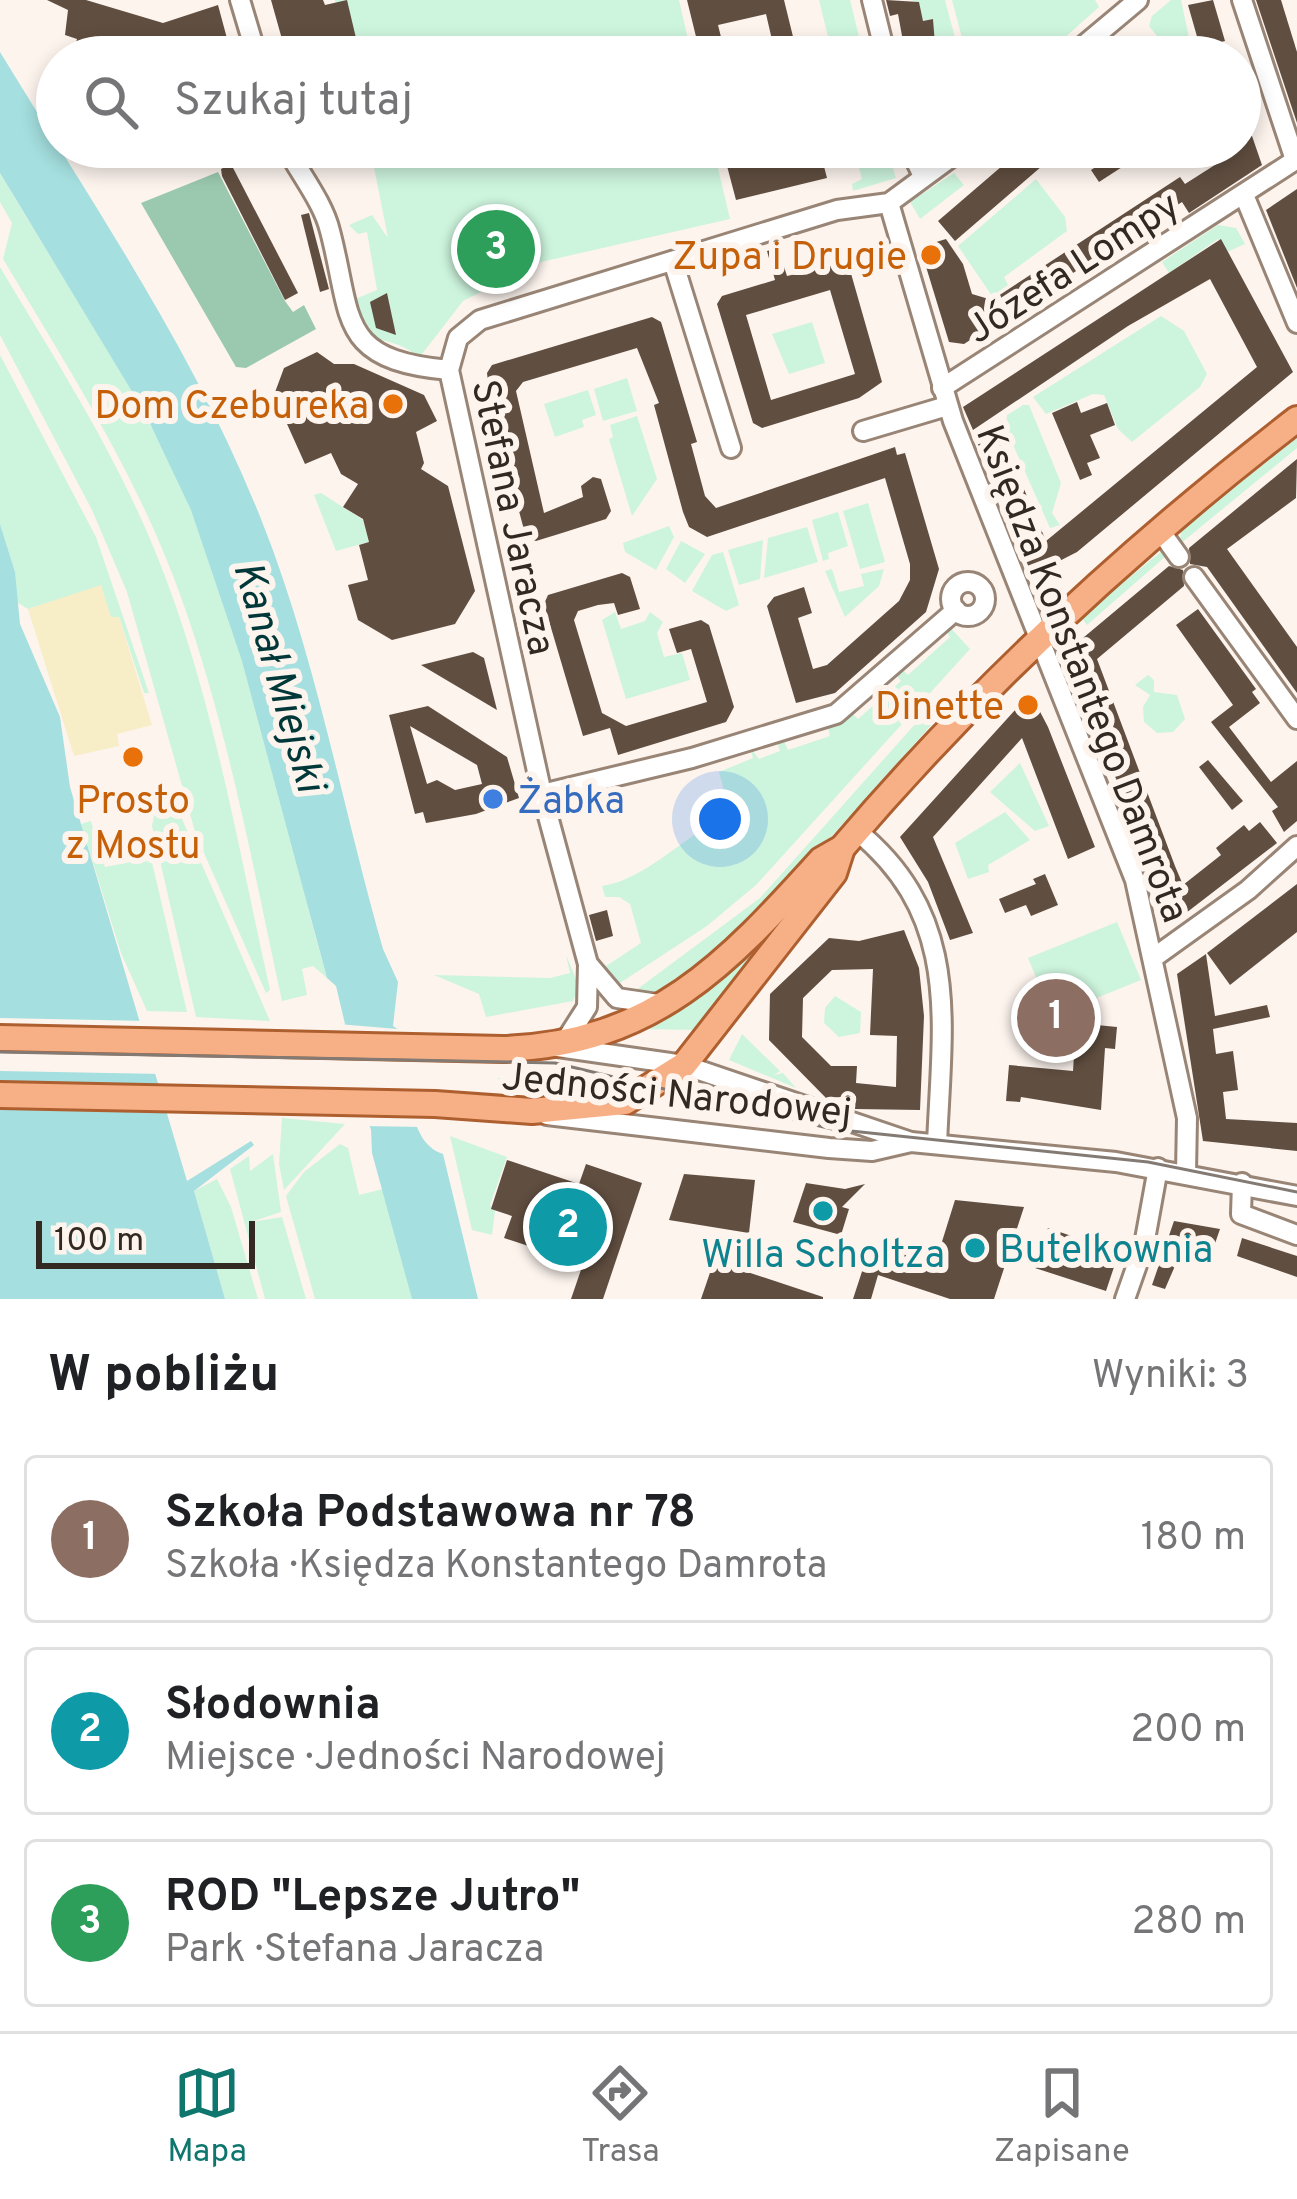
<!DOCTYPE html>
<html lang="pl">
<head>
<meta charset="utf-8">
<style>
	:root { --surface:#fff; --page:#f6f6f6; --text:#202124; --muted:#757577; --line:#e0e0e0; --accent:#0f766e }
	body { margin:0; font-family:Overpass,sans-serif; background:var(--page); color:var(--text) }
	.scale { position:absolute; left:36px; bottom:30px; width:219px; box-sizing:border-box; padding-left:12px; border:6px solid #322923; border-top:0; font-size:33px; line-height:42px; white-space:nowrap; color:#322923; -webkit-text-stroke:9px #fdf4ee; paint-order:stroke }
	.you { position:absolute; left:720px; top:819px; width:42px; height:42px; margin:-30px; border:9px solid #fff; border-radius:50%; background:#1a73e8; box-shadow:0 0 0 18px #1a73e833 }
	.badge { display:grid; place-items:center; width:78px; height:78px; border-radius:50%; background:var(--accent); color:#fff; font-size:39px; font-weight:700 }
	.pin { position:absolute; translate:-50% -50%; border:6px solid #fff; box-shadow:0 3px 12px #0006 }
	.list { margin:0; padding:0; list-style:none }
	h2 { display:flex; justify-content:space-between; align-items:center; height:156px; margin:0; padding:0 48px; font-size:51px }
	h2 small { font-size:39px; font-weight:400; color:var(--muted) }
	.list li { display:grid; grid-template-columns:78px 1fr auto; gap:36px; align-items:center; box-sizing:border-box; height:168px; margin:0 24px 24px; padding:0 24px; border:3px solid var(--line); border-radius:12px }
	.list b { display:block; font-size:45px; white-space:nowrap }
	.list p { margin:0; font-size:39px; white-space:nowrap; color:var(--muted) }
	.list em { font-size:39px; font-style:normal; color:var(--muted) }
	.icon { flex:none; width:66px; height:66px; fill:none; stroke:currentColor; stroke-width:2; stroke-linecap:round; stroke-linejoin:round }
	.map { position:relative; flex:none; width:1297px; height:1299px; overflow:hidden }
	.search { position:absolute; background:var(--surface); box-shadow:0 6px 18px #0003; left:36px; right:36px; top:36px; height:132px; display:flex; align-items:center; gap:30px; box-sizing:border-box; padding:0 42px; border-radius:66px; color:var(--muted); font-size:45px }
	.sheet { height:732px; background:var(--surface) }
	nav { display:flex; justify-content:space-around; align-items:center; box-sizing:border-box; height:168px; border-top:3px solid var(--line); background:var(--surface); font-size:33px; color:var(--muted) }
	nav a { display:grid; justify-items:center; gap:6px }
	nav .on { color:var(--accent) }
	.map>svg:first-child { display:block }
</style>
</head>
<body>
<div class="map">
<svg width="1297" height="1299" viewBox="0 0 1297 1299">
	<rect width="100%" height="100%" fill="#fdf4ee"/>
	<!-- green -->
	<g fill="#cdf4dd">
		<path d="M335 0H679L692 57H350Z"/>
		<path d="M819 0H850L864 57H833Z"/>
		<path d="M911 0H945L960 57H936L933 19 923 21 919 3Z"/>
		<path d="M952 0H1095L1099 7 1043 57H967Z"/>
		<path d="M1171 0H1181L1191 47 1173 56 1149 26 1152 16Z"/>
		<path d="M370 147H713L730 219 541 262 463 301 419 358C389 329 368 357 355 299L377 290 367 232 358 234 349 225 372 215 388 238Z"/>
		<path d="M854 147H886L896 178 853 191 852 184 862 179Z"/>
		<path d="M0 173C64 283 139 388 189 505 253 655 283 821 327 978L313 966 302 969 307 995 282 1001C253 867 228 729 182 600 139 478 69 369 3 259L12 223 0 202Z"/>
		<path d="M954 173 964 185 920 219 910 202Z"/>
		<path d="M1036 179 1065 217 1067 231 1004 277 1008 285 992 296 958 246Z"/>
		<path d="M1218 225 1236 228 1245 244 1227 252 1218 239 1169 273 1162 262Z"/>
		<path d="M0 267C50 351 103 433 143 523 209 670 235 834 270 990L266 993 196 835 127 592 92 510 0 335Z"/>
		<path d="M1161 316 1184 331 1207 374 1200 387 1132 442 1118 429 1104 395 1093 394 1046 414 1033 397Z"/>
		<path d="M812 322 825 363 789 374 772 334Z"/>
		<path d="M0 355 96 537 149 693H144L119 617 111 618 101 586 28 609 15 601V572L0 524Z"/>
		<path d="M627 378 637 411 603 421 594 389Z"/>
		<path d="M588 390 596 415 582 420 584 427 555 437 544 404Z"/>
		<path d="M1023 405H1029L1061 483 1052 513 1060 525 1050 528 1006 429 1007 415Z"/>
		<path d="M637 416 657 479 632 516 609 439 613 437 610 425Z"/>
		<path d="M1297 438V448L1180 544 1181 530Z"/>
		<path d="M321 493 363 520 369 542 336 551 314 495Z"/>
		<path d="M868 503 885 562 860 569 843 511Z"/>
		<path d="M838 512 848 546 828 553 829 559 823 561 812 520Z"/>
		<path d="M669 526 674 537 656 570 625 552 623 543Z"/>
		<path d="M807 527 818 562 764 578 768 538Z"/>
		<path d="M763 540 760 579 739 585 728 550Z"/>
		<path d="M681 541 705 554 685 583 666 569Z"/>
		<path d="M1162 551 1166 556 1087 625 1081 617Z"/>
		<path d="M723 552 739 605 726 611 692 591 712 555Z"/>
		<path d="M832 569 839 592 864 586 861 574 884 569 879 586 845 617 825 571Z"/>
		<path d="M615 612 621 629 645 621 650 612 663 622 657 633 664 657 682 653 690 680 626 699 602 620Z"/>
		<path d="M948 625 970 649 756 885 707 926 620 983 603 968 641 943 630 904 619 897H605L602 886C649 879 686 832 731 815L719 772 753 758 750 747 759 759 780 751 777 742 783 739 788 750 830 736 827 725 851 712 858 719 901 681 895 673 900 667 908 675 950 637 944 628Z"/>
		<path d="M1148 675 1154 680V692L1177 695 1185 719 1173 732 1157 733 1144 722 1143 707 1150 695 1135 685Z"/>
		<path d="M942 694 951 703 805 866 714 955 655 995 628 996 760 898Z"/>
		<path d="M1020 763 1049 826 1035 831 990 792Z"/>
		<path d="M169 800 176 805 270 1021 196 1017 152 826 155 811Z"/>
		<path d="M1005 812 1030 840 988 865 989 872 968 879 955 843Z"/>
		<path d="M91 821 105 867 151 858 187 1012 147 1011 121 953 81 824Z"/>
		<path d="M816 879 700 1030 639 1029 729 972Z"/>
		<path d="M1117 922 1141 980 1052 1016 1028 958Z"/>
		<path d="M566 955 579 986 573 1001 486 1017 479 994 434 975 550 978 570 973Z"/>
		<path d="M835 996 861 1012 860 1033 839 1037 824 1023 825 1008Z"/>
		<path d="M742 1034 780 1071 774 1075 783 1073 796 1088 729 1060Z"/>
		<path d="M497 1078 630 1090C583 1100 539 1103 497 1078Z"/>
		<path d="M282 1118 345 1124 284 1190 279 1164Z"/>
		<path d="M450 1136 507 1157 490 1205 495 1211 492 1235 472 1230Z"/>
		<path d="M340 1144 348 1148 359 1195 383 1189 412 1299H315L286 1196 304 1172Z"/>
		<path d="M273 1154 281 1212 251 1222 282 1217 306 1299H265L230 1169 249 1156 250 1171Z"/>
		<path d="M217 1179 231 1207 258 1299H225L194 1191Z"/>
	</g>
	<!-- forest -->
	<path fill="#9bc9af" d="M218 172 285 301 293 312 304 305 316 329 246 368 236 367 141 203Z"/>
	<!-- sand -->
	<path fill="#f7edc7" d="M101 585 111 617H119L152 725 117 734 119 746 74 756 28 609Z"/>
	<!-- water -->
	<g fill="#a5dfdf">
		<path d="M0 52C92 203 195 353 261 519 316 657 342 806 383 949L398 982 393 1026 406 1035C410 1070 403 1141 443 1154L478 1299H412L372 1153 371 1130 339 1035 345 1024 336 986 327 978 242 661 191 510 145 413 0 173Z"/>
		<path d="M0 524 15 572 20 624 60 717 70 787 187 1181 251 1141 254 1145 194 1191 225 1299H0Z"/>
	</g>
	<!-- pier -->
	<g fill="#fdf4ee">
		<path d="M0 1018 148 1021 163 1074 0 1071Z"/>
		<path d="M338 1024 409 1030 423 1127 363 1126 333 1036Z"/>
	</g>
	<!-- building -->
	<g fill="#604e40" fill-rule="evenodd">
		<path d="M47 0H86L163 23 218 5 232 57H96L74 50 77 39 65 35 68 10Z"/>
		<path d="M271 0H323L325 5 347 0 360 55 287 57Z"/>
		<path d="M687 0H784L798 57H776L766 14 718 25 726 57H701Z"/>
		<path d="M886 0 919 2 923 21 933 19 936 57 905 52 898 14 890 16Z"/>
		<path d="M1213 0 1225 41 1217 43 1222 57H1176L1200 47 1188 5Z"/>
		<path d="M1256 0H1281L1297 52V123Z"/>
		<path d="M1252 136 1262 165 1189 213 1182 202 964 344 949 342 920 247 946 239 963 264 972 294 992 300 1180 177 1185 184 1218 163 1229 152 1226 147H1240V139Z"/>
		<path d="M139 147H199L156 167 154 162 144 165Z"/>
		<path d="M722 147H748L753 168 800 157 798 147H819L827 178 736 200Z"/>
		<path d="M1064 147 955 241 938 221 1024 147Z"/>
		<path d="M1127 147H1153L1099 182 1091 170Z"/>
		<path d="M231 164 298 293 285 300 222 176 221 169Z"/>
		<path d="M1297 189V288L1266 210Z"/>
		<path d="M309 213 329 289 320 292 301 215Z"/>
		<path d="M1221 239 1293 372 1077 552 1032 575 978 444 1001 435 1046 541 1257 367 1210 279 1128 326 973 430 963 407Z"/>
		<path d="M778 248 787 276 839 264 850 270 882 382 859 398 762 428 753 423 717 304 722 296 775 280 767 251ZM830 290 855 374 771 400 746 315Z"/>
		<path d="M387 293 396 335 376 328 370 302Z"/>
		<path d="M652 317 661 322 697 442 691 444 705 496 716 508 895 447 897 455 905 453 939 569 926 612 835 693 796 703 767 606 774 597 804 587 812 613 798 618 813 669 827 665 899 601 910 580V564L885 478 707 537 689 527 683 512 654 405 659 403 637 348 523 382 516 391 544 513 583 497 581 486 593 477 601 479 611 511 606 519 562 533 536 541 526 537 491 408 487 373 492 365Z"/>
		<path d="M317 352 334 364H354L424 395 437 421 416 432 424 463 421 469 448 486 475 591 455 624 392 640 358 620 348 585 368 580 359 545 369 542 363 519 343 507 358 484 341 474 331 453 305 464 274 395 284 368Z"/>
		<path d="M1077 402 1081 413 1107 403 1115 425 1090 435 1100 458 1087 463 1092 475 1080 480 1052 413Z"/>
		<path d="M1297 459 1296 498 1227 549 1297 647V693L1207 567 1190 564 1189 548Z"/>
		<path d="M1169 566 1183 570 1184 586 1097 659 1175 866 1183 885 1221 855 1216 848 1244 825 1249 831 1260 822 1277 843 1173 923 1164 920 1125 801 1065 653Z"/>
		<path d="M622 573 630 577 640 609 618 615 614 603 598 605 578 611 574 620 602 713 626 726 707 702 691 649 677 653 669 629 701 620 709 625 734 707 726 722 618 755 610 728 583 736 544 604 548 595Z"/>
		<path d="M1198 609 1256 689 1252 692 1260 703 1229 727 1271 782 1297 761V821L1284 832 1272 811 1278 807 1211 722 1233 705 1176 625Z"/>
		<path d="M473 652 484 658 497 710 421 665Z"/>
		<path d="M1024 700 1036 704 1048 727 1095 847 1068 859 1022 738 933 837 973 933 950 940 928 882 900 837Z"/>
		<path d="M428 706 507 757 519 798 476 814 426 823 423 812 415 814 389 715ZM410 726 477 765 482 784 455 790 437 780 427 784Z"/>
		<path d="M1208 760 1243 801 1232 810 1199 767Z"/>
		<path d="M1045 874 1058 905 1031 916 1026 905 1005 913 999 899 1036 884 1033 879Z"/>
		<path d="M1297 884V932L1230 985 1207 953Z"/>
		<path d="M607 910 613 936 596 941 589 915Z"/>
		<path d="M904 930 919 968 924 1016 920 1110 855 1109 856 1096 826 1098 769 1040 770 994 829 938 859 941ZM873 969 870 1035 897 1036 896 1087 856 1083 857 1066H831L802 1037 803 998 832 970Z"/>
		<path d="M1206 954 1215 1016 1267 1005 1270 1017 1213 1029 1216 1054 1233 1051 1238 1090 1223 1092 1226 1119 1297 1123V1151L1203 1141 1177 974Z"/>
		<path d="M1076 1023 1117 1027 1115 1049 1105 1048 1101 1110 1021 1097 1020 1102 1006 1101 1009 1065 1073 1071Z"/>
		<path d="M507 1160 579 1184 586 1164 642 1183 603 1299H571L583 1264 504 1238 512 1216 491 1209Z"/>
		<path d="M684 1174 755 1180 749 1233 669 1220Z"/>
		<path d="M806 1183 845 1189 865 1184 842 1207 849 1209 841 1235 793 1222Z"/>
		<path d="M955 1200 1024 1207 994 1299H950L878 1275 871 1299H853L871 1244 935 1264Z"/>
		<path d="M1174 1221 1220 1229 1209 1261 1181 1252 1165 1289 1152 1285Z"/>
		<path d="M1048 1228 1119 1252 1106 1291 1035 1268Z"/>
		<path d="M1242 1238 1297 1256V1277L1237 1256Z"/>
		<path d="M714 1261 823 1297V1299H701Z"/>
	</g>
	<g fill="none" stroke-linecap="round" stroke-linejoin="round">
		<defs>
			<g id="minor">
				<path d="M240 0 257 57"/>
				<path d="M872 0 886 57"/>
				<path d="M1242 0 1295 160"/>
				<path d="M1070 57 1138 0"/>
				<path d="M286 147C300 174 323 202 330 231 353 318 336 360 449 370"/>
				<path d="M909 147 923 176"/>
				<path d="M1244 195 1297 323"/>
				<path d="M889 203 953 421 1135 880 1187 1118 1186 1172"/>
				<path d="M673 261 731 448"/>
				<path d="M942 388 1297 159"/>
				<path d="M863 431 947 406"/>
				<path d="M1159 529 1179 557"/>
				<path d="M1194 577 1297 719"/>
				<circle cx="968" cy="599" r="17"/>
				<path d="M542 794 692 758 836 714 956 610"/>
				<path d="M857 831C962 917 942 1022 937 1144"/>
				<path d="M1156 956 1248 890 1297 846"/>
				<path d="M589 965 617 998 658 1004"/>
				<path d="M564 1043 587 1007 588 964 542 794 449 370 458 338 480 320 837 210 889 203 965 147"/>
				<path d="M558 1047 684 1065 911 1142"/>
				<path d="M547 1115 829 1148 872 1151 911 1142 1116 1162 1297 1196"/>
				<path d="M1242 1183 1241 1214 1297 1235"/>
				<path d="M1125 1299 1144 1245 1158 1168"/>
			</g>
			<g id="major">
				<path d="M0 1038 503 1049C653 1044 727 964 821 860L842 848C978 688 1131 547 1297 419"/>
				<path d="M0 1095 435 1104 532 1111 625 1102 684 1065 834 873 842 848"/>
			</g>
		</defs>
		<!-- minor casing -->
		<use href="#minor" stroke="#998576" stroke-width="24"/>
		<!-- major casing -->
		<use href="#major" stroke="#ae5f2f" stroke-width="30"/>
		<!-- minor -->
		<use href="#minor" stroke="#fff" stroke-width="18"/>
		<!-- major -->
		<use href="#major" stroke="#f7b086" stroke-width="24"/>
		<!-- tram -->
		<path stroke="#837a74" stroke-width="3" d="M0 1052 555 1063 832 1129 1148 1162 1297 1192"/>
	</g>
	<!-- markers -->
	<g fill="#e8710a" stroke="#fdf4ee" stroke-width="4.5">
		<circle cx="931" cy="255" r="12"/>
		<circle cx="393" cy="404" r="12"/>
		<circle cx="1028" cy="705" r="12"/>
		<circle cx="133" cy="757" r="12"/>
	</g>
	<circle fill="#3f7fe0" stroke="#fdf4ee" stroke-width="4.5" cx="493" cy="799" r="12"/>
	<g fill="#0f9aa8" stroke="#fdf4ee" stroke-width="4.5">
		<circle cx="823" cy="1211" r="12"/>
		<circle cx="975" cy="1248" r="12"/>
	</g>
	<g text-anchor="middle" stroke-width="12" stroke-linejoin="round" paint-order="stroke">
		<!-- food labels -->
		<g font-size="39" fill="#c56008" stroke="#fdf4ee" text-anchor="end">
			<text x="907" y="269">Zupa i Drugie</text>
			<text x="369" y="418">Dom Czebureka</text>
			<text x="1004" y="719">Dinette</text>
			<text x="133" y="813" text-anchor="middle">Prosto<tspan x="133" dy="45">z Mostu</tspan></text>
		</g>
		<!-- street labels -->
		<g font-size="39" fill="#322923" stroke="#fdf4ee">
			<text transform="translate(1072 266) rotate(-33)" y="14">Józefa Lompy</text>
			<text transform="translate(515 517) rotate(78)" y="14">Stefana Jaracza</text>
			<text transform="translate(1084 673) rotate(69)" y="14">Księdza Konstantego Damrota</text>
			<text transform="translate(677 1093) rotate(6)" y="14">Jedności Narodowej</text>
		</g>
		<!-- shop labels -->
		<g font-size="39" fill="#366cbe" stroke="#fdf4ee" text-anchor="start">
			<text x="517" y="813">Żabka</text>
		</g>
		<!-- culture labels -->
		<g font-size="39" fill="#0d838f" stroke="#fdf4ee" text-anchor="start">
			<text x="999" y="1262">Butelkownia</text>
			<text x="823" y="1267" text-anchor="middle">Willa Scholtza</text>
		</g>
		<!-- water labels -->
		<g font-size="42" font-style="italic" fill="#003738" stroke="#fdf4ee">
			<text transform="translate(281 676) rotate(74)" y="15">Kanał Miejski</text>
		</g>
	</g>
</svg>
<div class="scale">100 m</div>
<div class="you"></div>
<div class="pin badge" style="left:1056px;top:1018px;background:#8d6e63">1</div>
<div class="pin badge" style="left:568px;top:1227px;background:#0f9aa8">2</div>
<div class="pin badge" style="left:496px;top:249px;background:#2e9e5b">3</div>
<div class="search"><svg class="icon" aria-label="search" viewBox="0 0 24 24"><circle cx="10" cy="10" r="6"/><path d="M15 15l6 6"/></svg>Szukaj tutaj</div>
</div>
<section class="sheet">
<h2>W pobliżu<small>Wyniki: 3</small></h2>
<ul class="list">
<li><span class="badge" style="background:#8d6e63">1</span><div><b>Szkoła Podstawowa nr 78</b><p>Szkoła · Księdza Konstantego Damrota</p></div><em>180 m</em></li>
<li><span class="badge" style="background:#0f9aa8">2</span><div><b>Słodownia</b><p>Miejsce · Jedności Narodowej</p></div><em>200 m</em></li>
<li><span class="badge" style="background:#2e9e5b">3</span><div><b>ROD &quot;Lepsze Jutro&quot;</b><p>Park · Stefana Jaracza</p></div><em>280 m</em></li>
</ul>
</section>
<nav>
<a class="on"><svg class="icon" aria-label="map" viewBox="0 0 24 24"><path d="M3 6l6-2 6 2 6-2v14l-6 2-6-2-6 2zM9 4v14M15 6v14"/></svg>Mapa</a>
<a><svg class="icon" aria-label="directions" viewBox="0 0 24 24"><path d="M12 3l9 9-9 9-9-9zM9 14v-3h6M13 9l2 2-2 2"/></svg>Trasa</a>
<a><svg class="icon" aria-label="saved" viewBox="0 0 24 24"><path d="M7 4h10v16l-5-4-5 4z"/></svg>Zapisane</a>
</nav>
</body>
</html>
